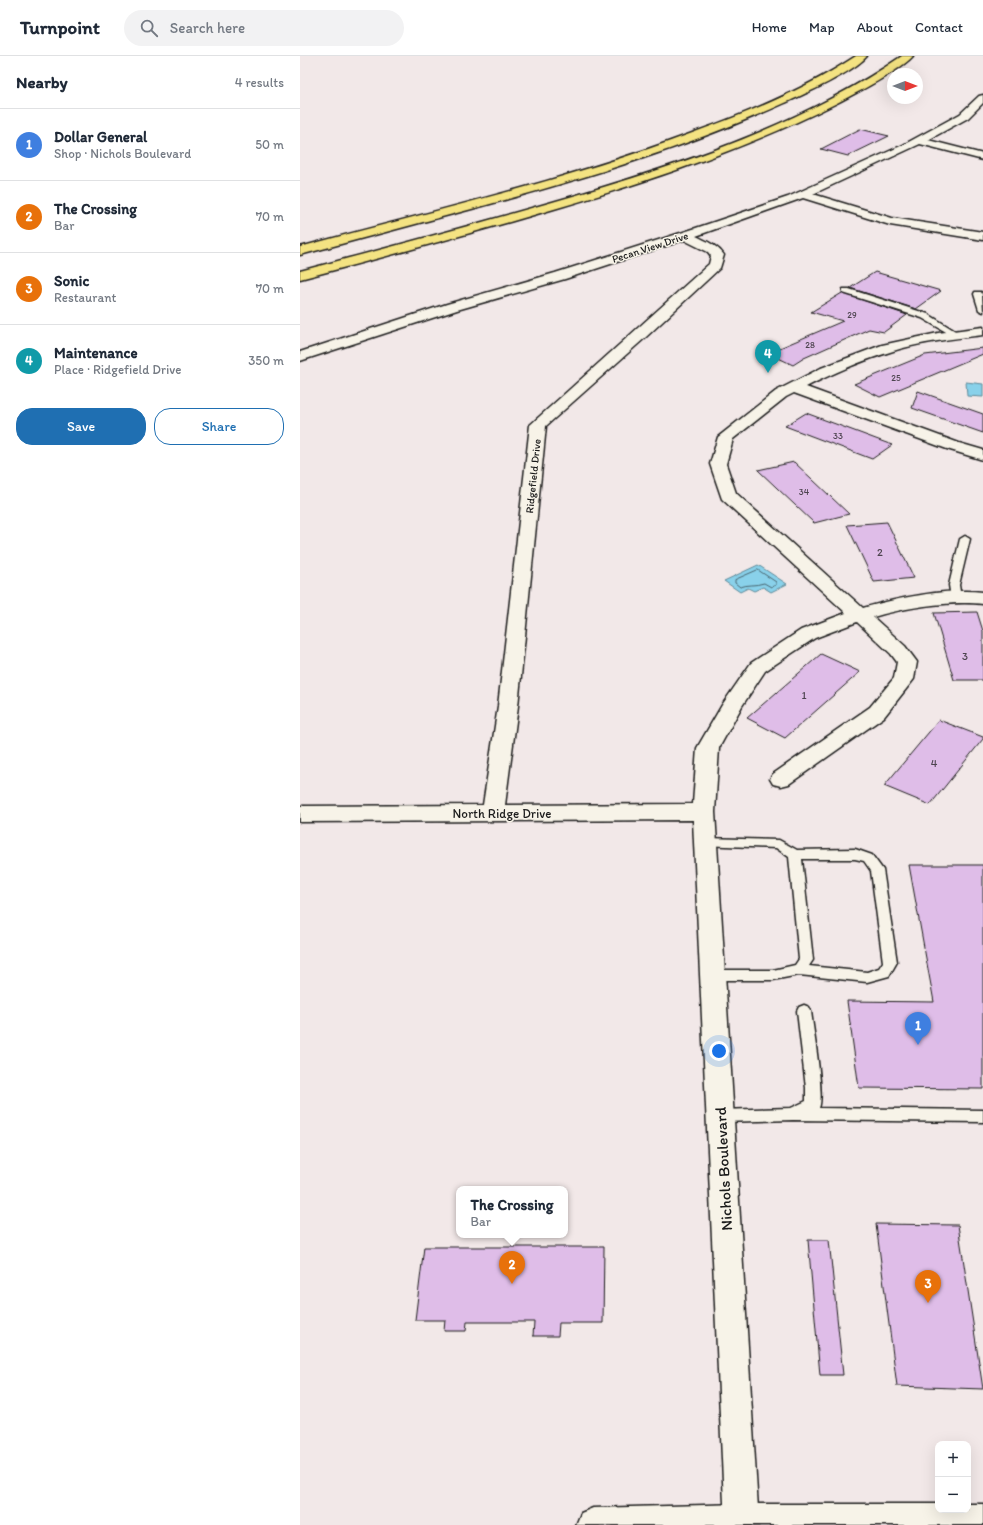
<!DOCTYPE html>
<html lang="en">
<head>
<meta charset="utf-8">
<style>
	:root { --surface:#fff; --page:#f2f2f3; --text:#1f2937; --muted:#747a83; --line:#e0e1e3; --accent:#1f6fb2 }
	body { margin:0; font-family:Itim,sans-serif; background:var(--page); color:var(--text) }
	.controls { position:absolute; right:12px; bottom:12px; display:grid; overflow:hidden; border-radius:8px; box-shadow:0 4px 16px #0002 }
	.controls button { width:36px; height:36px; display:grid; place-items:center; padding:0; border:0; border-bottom:1px solid var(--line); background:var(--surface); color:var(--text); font:20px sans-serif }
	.compass { position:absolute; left:587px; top:12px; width:36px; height:36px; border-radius:50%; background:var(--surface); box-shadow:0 4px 16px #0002; rotate:90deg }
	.you { position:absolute; left:419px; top:995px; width:14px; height:14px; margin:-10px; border:3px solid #fff; border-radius:50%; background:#1a73e8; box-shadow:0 0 0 6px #1a73e833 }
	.badge { display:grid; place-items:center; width:26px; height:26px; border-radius:50%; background:var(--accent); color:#fff; font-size:13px; font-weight:700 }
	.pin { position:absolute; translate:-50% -33px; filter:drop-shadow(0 1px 2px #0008) }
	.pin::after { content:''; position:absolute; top:21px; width:14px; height:12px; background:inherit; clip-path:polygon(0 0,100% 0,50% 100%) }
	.popup { position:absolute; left:156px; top:1130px; width:112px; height:52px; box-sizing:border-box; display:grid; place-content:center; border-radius:8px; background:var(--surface); filter:drop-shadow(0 1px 3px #0005); font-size:13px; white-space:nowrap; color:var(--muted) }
	.popup b { font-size:15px; color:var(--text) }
	.popup::after { content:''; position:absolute; left:50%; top:100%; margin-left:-8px; border:8px solid transparent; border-top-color:var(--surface) }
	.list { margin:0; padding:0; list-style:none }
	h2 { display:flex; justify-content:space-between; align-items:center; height:52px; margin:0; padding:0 16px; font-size:17px }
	h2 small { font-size:13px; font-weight:400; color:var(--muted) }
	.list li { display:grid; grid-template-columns:26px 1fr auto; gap:12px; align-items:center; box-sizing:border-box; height:72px; padding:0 16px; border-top:1px solid var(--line) }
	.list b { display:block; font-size:15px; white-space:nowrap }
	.list p { margin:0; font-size:13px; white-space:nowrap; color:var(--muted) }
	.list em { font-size:13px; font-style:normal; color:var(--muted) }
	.actions { display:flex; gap:8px; padding:12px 16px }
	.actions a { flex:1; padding:9px 0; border:1px solid var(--accent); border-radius:16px; text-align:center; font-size:14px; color:var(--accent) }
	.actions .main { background:var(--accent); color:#fff }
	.icon { flex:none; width:22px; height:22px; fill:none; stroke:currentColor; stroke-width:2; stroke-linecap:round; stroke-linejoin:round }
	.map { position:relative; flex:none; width:683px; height:1469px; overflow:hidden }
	header { display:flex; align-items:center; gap:24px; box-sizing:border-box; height:56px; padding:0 20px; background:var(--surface); border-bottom:1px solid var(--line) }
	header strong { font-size:19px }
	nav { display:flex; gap:22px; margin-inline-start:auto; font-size:14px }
	.search { width:280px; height:36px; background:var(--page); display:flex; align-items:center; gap:10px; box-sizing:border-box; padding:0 14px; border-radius:22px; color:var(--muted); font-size:15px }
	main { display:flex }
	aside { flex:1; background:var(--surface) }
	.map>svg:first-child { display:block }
</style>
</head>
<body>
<header>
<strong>Turnpoint</strong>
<div class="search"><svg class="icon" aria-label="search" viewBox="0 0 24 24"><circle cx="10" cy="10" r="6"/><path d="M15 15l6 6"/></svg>Search here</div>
<nav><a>Home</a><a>Map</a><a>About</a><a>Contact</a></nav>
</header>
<main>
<aside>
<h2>Nearby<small>4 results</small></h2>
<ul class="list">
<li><span class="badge" style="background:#3f7fe0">1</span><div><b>Dollar General</b><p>Shop · Nichols Boulevard</p></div><em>50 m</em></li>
<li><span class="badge" style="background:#e8710a">2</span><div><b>The Crossing</b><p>Bar</p></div><em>70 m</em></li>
<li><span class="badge" style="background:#e8710a">3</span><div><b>Sonic</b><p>Restaurant</p></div><em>70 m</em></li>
<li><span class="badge" style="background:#0f9aa8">4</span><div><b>Maintenance</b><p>Place · Ridgefield Drive</p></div><em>350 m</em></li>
</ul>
<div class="actions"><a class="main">Save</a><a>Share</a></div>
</aside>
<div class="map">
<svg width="683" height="1469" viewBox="0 0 683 1469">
	<rect width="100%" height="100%" fill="#f2e8e8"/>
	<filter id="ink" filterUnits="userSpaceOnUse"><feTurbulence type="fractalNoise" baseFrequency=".025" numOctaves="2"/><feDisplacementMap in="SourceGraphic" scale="8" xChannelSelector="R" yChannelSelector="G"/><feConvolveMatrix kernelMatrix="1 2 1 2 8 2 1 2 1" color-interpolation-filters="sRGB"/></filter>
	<g filter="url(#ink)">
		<!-- water -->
		<g fill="#89d1ea" stroke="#5d8998">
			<path d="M666 326 683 328V341L667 340Z"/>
			<path d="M458 509 487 528 471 536 463 531 454 535 448 532 440 536 424 525Z"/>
		</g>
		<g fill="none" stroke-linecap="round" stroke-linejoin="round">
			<!-- shore -->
			<path stroke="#48646e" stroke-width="1" d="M458 514 476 526V529L471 531 464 527C455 530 448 528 440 531L435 527V524Z"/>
		</g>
		<!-- building -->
		<g fill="#dfbde8" stroke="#1c1c1c">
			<path d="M560 73 589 80 548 100 521 93Z"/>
			<path d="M575 216 641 235 616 253 550 232Z"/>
			<path d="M542 237 607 259 584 276 569 273 504 302 493 309 468 297 543 265 511 256Z"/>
			<path d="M683 292V298L580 341 554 328 625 299Z"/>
			<path d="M618 335 683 358V377L612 352Z"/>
			<path d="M506 357 592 389 572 403 485 370Z"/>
			<path d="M494 406 549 458 514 467 458 414Z"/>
			<path d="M587 466 614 522 574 526 547 469Z"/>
			<path d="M677 556 683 575V624H654L634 557Z"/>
			<path d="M521 598 560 616 485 682 447 662Z"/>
			<path d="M639 664 683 681V683L630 749 584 730Z"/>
			<path d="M609 809H683V1033L559 1032 547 945 634 946Z"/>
			<path d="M576 1168 658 1169 683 1333 597 1330Z"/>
			<path d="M508 1184H529L543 1319H520Z"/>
			<path d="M124 1191H304L303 1267H259L258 1280H233L234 1266H167L166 1275H144L145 1264H115Z"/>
		</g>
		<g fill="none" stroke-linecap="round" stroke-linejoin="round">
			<defs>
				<g id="lane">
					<path d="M543 233H549L628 258 660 278 656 280H653L622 262 543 237Z"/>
					<path d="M675 236H681L682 238 683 256 679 254 674 238Z"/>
					<path d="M665 480 670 483 659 529 661 542 656 545 651 542 649 529 660 483Z"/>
					<path d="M405 782 479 784 497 794 555 793 572 799 583 814 597 906 589 920 567 926 499 919 473 924H413L408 923 406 919 408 915 413 914H473L495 909 499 903 489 801 476 792 401 789 399 786 401 783ZM502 803H555L564 805 571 815 583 906 579 912 567 916 509 910 513 904Z"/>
					<path d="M504 949 509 951 511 955C513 973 525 1039 519 1052L683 1054V1066L493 1064 420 1066 415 1065 412 1060 415 1055 420 1054 491 1052 506 1045V1032L497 955 499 951Z"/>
				</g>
				<path id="street" d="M683 39V47L668 62 628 84 683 98V104L620 88 513 138 592 162 683 176V184L590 169 503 142 396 180C406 185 417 189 424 199L420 212 346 281 246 370 218 650 205 749 393 748 397 692 422 649 451 607 501 574 546 557 422 443 410 408 418 381 476 335 521 312 582 289 638 277 683 271V279C652 283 620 286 590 296 561 305 533 317 506 331L659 387 683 394V404L647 393 494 337 486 341 433 383 426 408 436 437 563 552C598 542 647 532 683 536V548C651 544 604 552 573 561L605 590 617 606 614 623 584 661 489 728 481 730 473 728 470 723 473 718 570 651 594 622 597 606 591 598 557 566 515 582 465 615 442 650 419 692 415 756 459 1469H425L393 764 0 766V750L183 749 198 650 230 369 409 208 411 200 408 196 384 184 265 223 157 254 0 305V296L147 248 255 217 393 173 488 141 603 89 660 58 679 40Z"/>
				<path id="secondary" d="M442 1448H638V1454H668V1448H683V1469H276L281 1457 293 1452Z"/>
				<g id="highway">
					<path d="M556 0H567C554 16 505 38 485 47 374 97 256 131 138 162 92 174 46 187 0 199V191C132 155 266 125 395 76 451 56 506 33 556 0Z"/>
					<path d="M602 0H613C600 15 556 37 537 47 434 99 324 133 213 165 142 185 71 205 0 223V215C83 193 166 171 249 147 371 112 497 72 602 0Z"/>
				</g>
			</defs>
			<!-- lane casing -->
			<use href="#lane" stroke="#1c1c1c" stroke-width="3"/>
			<!-- street casing -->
			<use href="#street" stroke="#1c1c1c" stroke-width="3"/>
			<!-- secondary casing -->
			<use href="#secondary" stroke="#1c1c1c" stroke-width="3"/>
			<!-- highway casing -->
			<use href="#highway" stroke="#1c1c1c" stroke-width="3"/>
			<!-- lane -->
			<use href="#lane" fill="#f7f3e8" fill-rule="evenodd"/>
			<!-- street -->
			<use href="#street" fill="#f7f3e8" fill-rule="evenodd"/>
			<!-- secondary -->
			<use href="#secondary" fill="#f7f3e8" fill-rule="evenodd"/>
			<!-- highway -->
			<use href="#highway" fill="#f4e382" fill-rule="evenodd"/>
		</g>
	</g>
	<g text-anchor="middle" stroke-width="3" stroke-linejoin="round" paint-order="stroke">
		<!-- far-number labels -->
		<g font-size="9" fill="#4d444f">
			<text x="552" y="262">29</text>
			<text x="510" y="292">28</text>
			<text x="596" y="325">25</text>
			<text x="538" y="383">33</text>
			<text x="504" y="439">34</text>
		</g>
		<!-- far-street labels -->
		<g font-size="11" fill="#1c1c1c" stroke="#f7f3e8">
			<text transform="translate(350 191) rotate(-18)" y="4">Pecan View Drive</text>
			<text transform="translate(233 420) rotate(-84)" y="4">Ridgefield Drive</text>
		</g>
		<!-- number labels -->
		<g font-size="11" fill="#4d444f">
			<text x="580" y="500">2</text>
			<text x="665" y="604">3</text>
			<text x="504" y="643">1</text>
			<text x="634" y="711">4</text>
		</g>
		<!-- street labels -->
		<g font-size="13" fill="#1c1c1c" stroke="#f7f3e8">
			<text x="202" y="762">North Ridge Drive</text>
		</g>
		<!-- near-street labels -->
		<g font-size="16" fill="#1c1c1c" stroke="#f7f3e8">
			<text transform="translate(423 1113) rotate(-93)" y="6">Nichols Boulevard</text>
		</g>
	</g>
</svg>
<div class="controls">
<button>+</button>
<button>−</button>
</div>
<svg class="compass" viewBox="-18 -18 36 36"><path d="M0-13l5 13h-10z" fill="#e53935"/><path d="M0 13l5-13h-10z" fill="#747a83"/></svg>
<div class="you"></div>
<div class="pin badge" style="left:618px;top:989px;background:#3f7fe0">1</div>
<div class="pin badge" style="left:212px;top:1228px;background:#e8710a">2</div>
<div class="popup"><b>The Crossing</b>Bar</div>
<div class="pin badge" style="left:628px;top:1247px;background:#e8710a">3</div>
<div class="pin badge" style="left:468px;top:317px;background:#0f9aa8">4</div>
</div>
</main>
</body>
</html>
